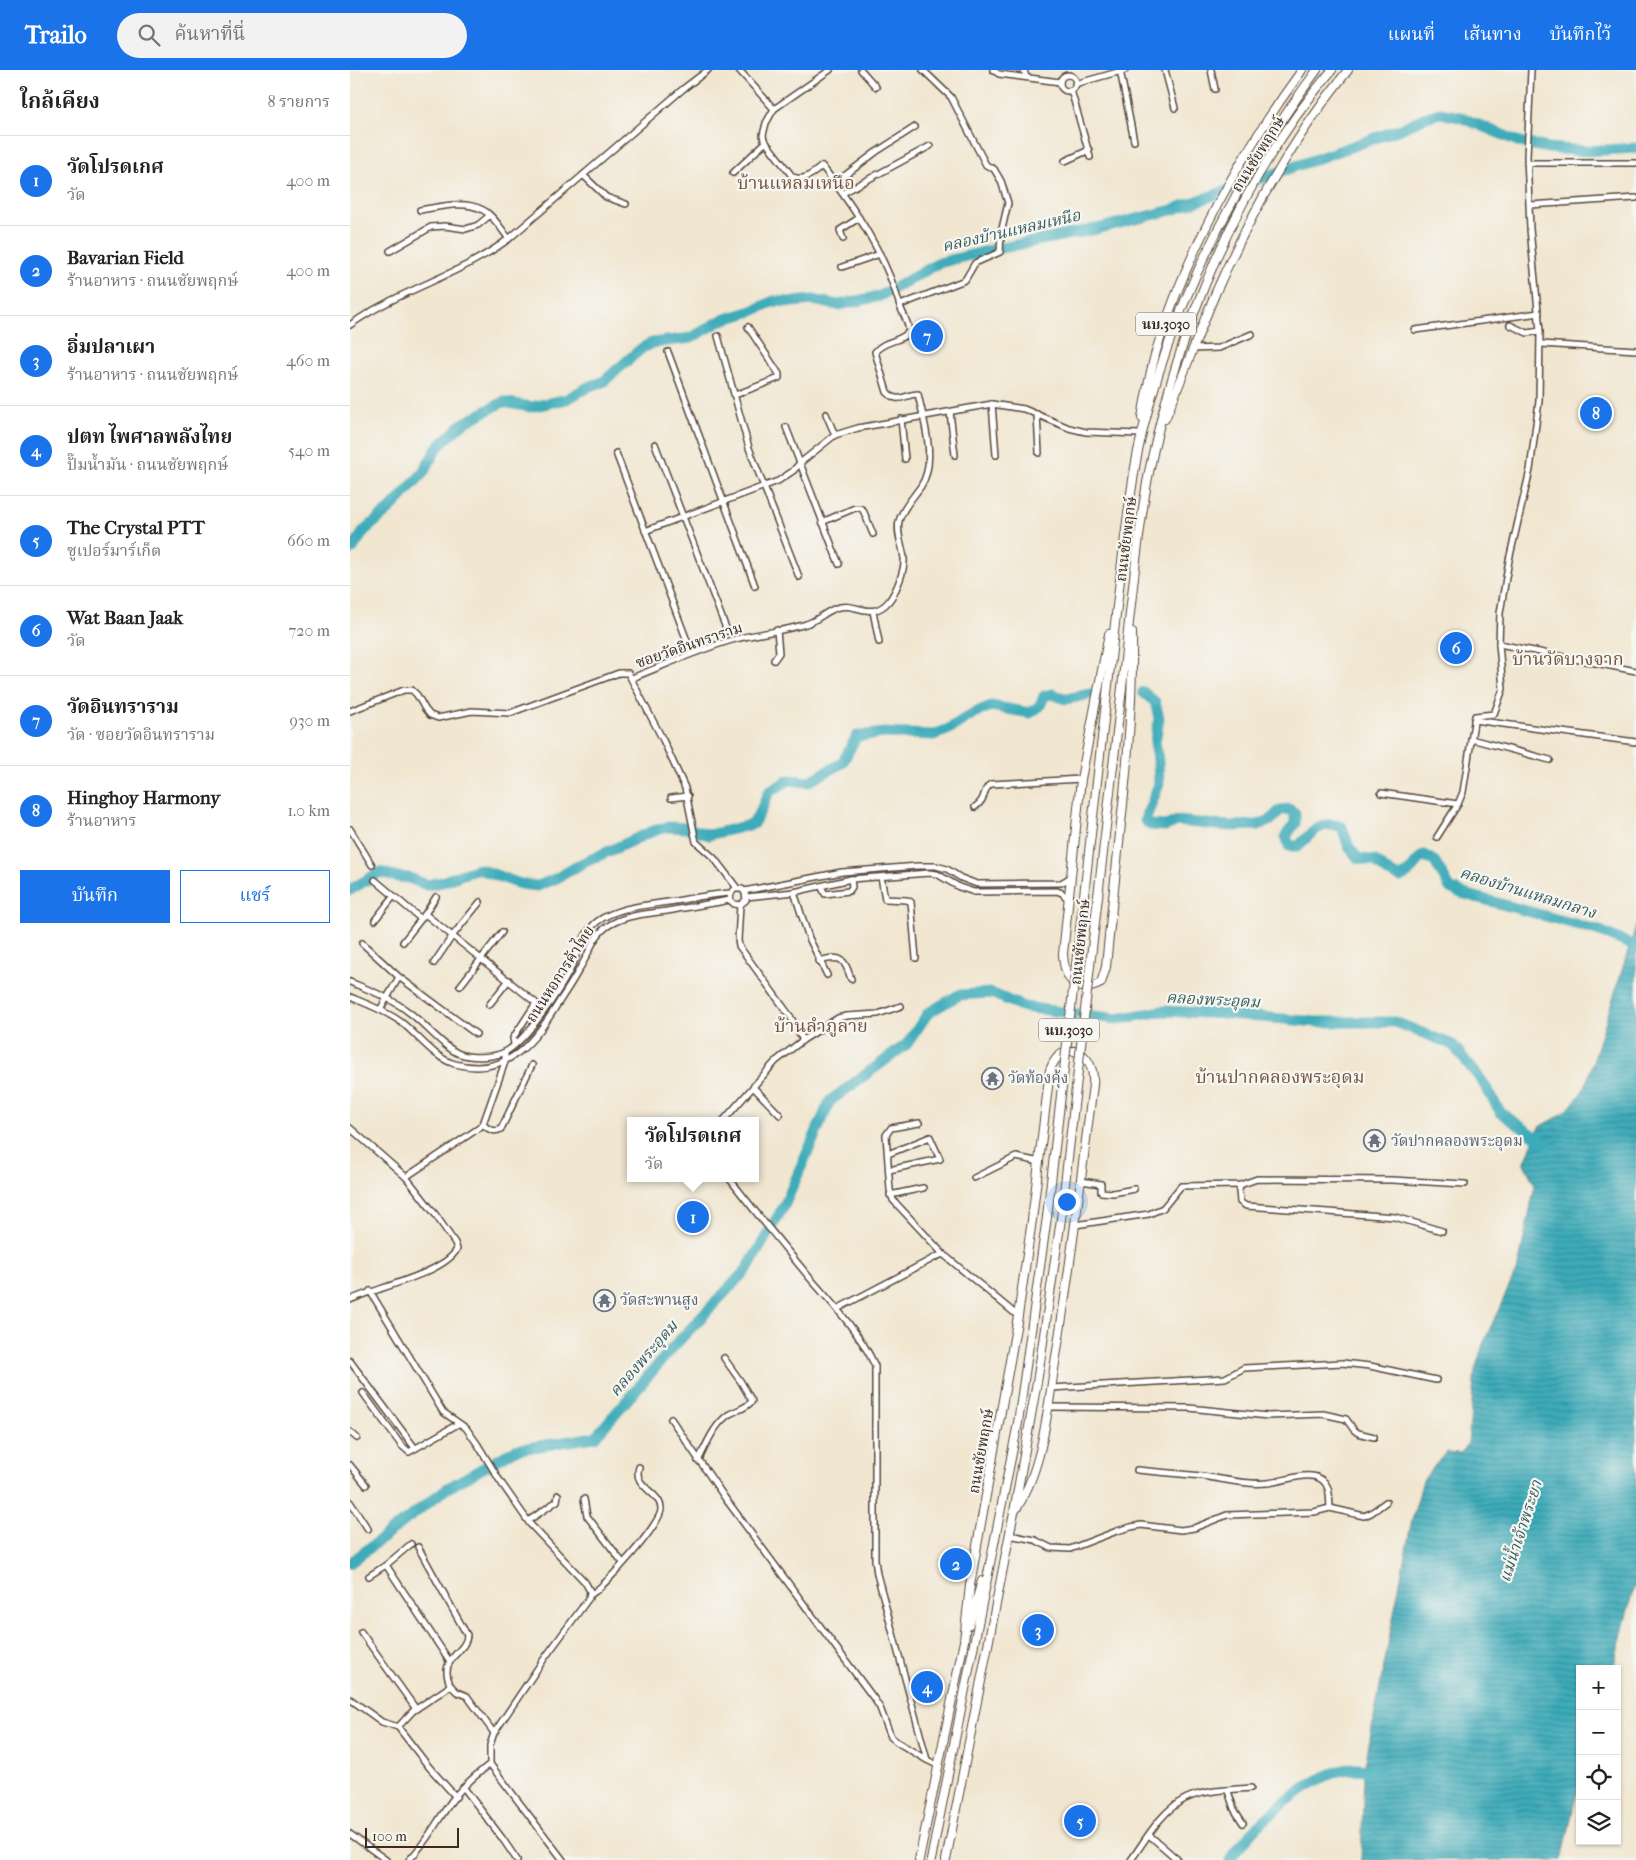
<!DOCTYPE html>
<html lang="th">
<head>
<meta charset="utf-8">
<style>
	:root { --surface:#fff; --page:#f2f2f2; --text:#222; --muted:#767676; --line:#e0e0e0; --accent:#1a73e8 }
	body { margin:0; font-family:"IM FELL French Canon","Noto Serif Thai",serif; background:var(--page); color:var(--text) }
	.controls { position:absolute; right:15px; bottom:15px; display:grid; overflow:hidden; border-radius:0px; box-shadow:0 1px 4px #0004 }
	.controls button { width:45px; height:45px; display:grid; place-items:center; padding:0; border:0; border-bottom:1px solid var(--line); background:var(--surface); color:var(--text); font:25px sans-serif }
	.scale { position:absolute; left:15px; bottom:12px; width:94px; box-sizing:border-box; padding-left:5px; border:2px solid #3b2a1e; border-top:0; font-size:14px; line-height:18px; white-space:nowrap; color:#3b2a1e; -webkit-text-stroke:4px #f6f6f2; paint-order:stroke }
	.you { position:absolute; left:716px; top:1131px; width:18px; height:18px; margin:-12px; border:4px solid #fff; border-radius:50%; background:#1a73e8; box-shadow:0 0 0 8px #1a73e833 }
	.badge { display:grid; place-items:center; width:32px; height:32px; border-radius:50%; background:var(--accent); color:#fff; font-size:16px; font-weight:700 }
	.pin { position:absolute; translate:-50% -50%; border:2px solid #fff; box-shadow:0 1px 5px #0006 }
	.popup { position:absolute; left:277px; top:1047px; width:132px; height:65px; box-sizing:border-box; display:grid; place-content:center; border-radius:0px; background:var(--surface); filter:drop-shadow(0 1px 4px #0005); font-size:16px; white-space:nowrap; color:var(--muted) }
	.popup b { font-size:19px; color:var(--text) }
	.popup::after { content:''; position:absolute; left:50%; top:100%; margin-left:-10px; border:10px solid transparent; border-top-color:var(--surface) }
	.list { margin:0; padding:0; list-style:none }
	h2 { display:flex; justify-content:space-between; align-items:center; height:65px; margin:0; padding:0 20px; font-size:21px }
	h2 small { font-size:16px; font-weight:400; color:var(--muted) }
	.list li { display:grid; grid-template-columns:32px 1fr auto; gap:15px; align-items:center; box-sizing:border-box; height:90px; padding:0 20px; border-top:1px solid var(--line) }
	.list b { display:block; font-size:19px; white-space:nowrap }
	.list p { margin:0; font-size:16px; white-space:nowrap; color:var(--muted) }
	.list em { font-size:16px; font-style:normal; color:var(--muted) }
	.actions { display:flex; gap:10px; padding:15px 20px }
	.actions a { flex:1; padding:11px 0; border:1px solid var(--accent); border-radius:0px; text-align:center; font-size:18px; color:var(--accent) }
	.actions .main { background:var(--accent); color:#fff }
	.icon { flex:none; width:28px; height:28px; fill:none; stroke:currentColor; stroke-width:2; stroke-linecap:round; stroke-linejoin:round }
	.map { position:relative; flex:none; width:1286px; height:1790px; overflow:hidden }
	header { display:flex; align-items:center; gap:30px; box-sizing:border-box; height:70px; padding:0 25px; background:var(--accent); color:#fff }
	header strong { font-size:24px }
	nav { display:flex; gap:28px; margin-inline-start:auto; font-size:18px }
	.search { width:350px; height:45px; background:var(--page); display:flex; align-items:center; gap:12px; box-sizing:border-box; padding:0 18px; border-radius:28px; color:var(--muted); font-size:19px }
	main { display:flex }
	aside { flex:1; background:var(--surface) }
	.map>svg:first-child { display:block }
</style>
</head>
<body>
<header>
<strong>Trailo</strong>
<div class="search"><svg class="icon" aria-label="search" viewBox="0 0 24 24"><circle cx="10" cy="10" r="6"/><path d="M15 15l6 6"/></svg>ค้นหาที่นี่</div>
<nav><a>แผนที่</a><a>เส้นทาง</a><a>บันทึกไว้</a></nav>
</header>
<main>
<aside>
<h2>ใกล้เคียง<small>8 รายการ</small></h2>
<ul class="list">
<li><span class="badge">1</span><div><b>วัดโปรดเกศ</b><p>วัด</p></div><em>400 m</em></li>
<li><span class="badge">2</span><div><b>Bavarian Field</b><p>ร้านอาหาร · ถนนชัยพฤกษ์</p></div><em>400 m</em></li>
<li><span class="badge">3</span><div><b>อิ่มปลาเผา</b><p>ร้านอาหาร · ถนนชัยพฤกษ์</p></div><em>460 m</em></li>
<li><span class="badge">4</span><div><b>ปตท ไพศาลพลังไทย</b><p>ปั๊มน้ำมัน · ถนนชัยพฤกษ์</p></div><em>540 m</em></li>
<li><span class="badge">5</span><div><b>The Crystal PTT</b><p>ซูเปอร์มาร์เก็ต</p></div><em>660 m</em></li>
<li><span class="badge">6</span><div><b>Wat Baan Jaak</b><p>วัด</p></div><em>720 m</em></li>
<li><span class="badge">7</span><div><b>วัดอินทราราม</b><p>วัด · ซอยวัดอินทราราม</p></div><em>930 m</em></li>
<li><span class="badge">8</span><div><b>Hinghoy Harmony</b><p>ร้านอาหาร</p></div><em>1.0 km</em></li>
</ul>
<div class="actions"><a class="main">บันทึก</a><a>แชร์</a></div>
</aside>
<div class="map">
<svg width="1286" height="1790" viewBox="0 0 1286 1790">
	<defs>
		<pattern id="water-rules" width="6" height="5" patternUnits="userSpaceOnUse" patternTransform="scale(1.25)"><rect width="6" height="5" fill="#3cabb9"/><path d="M0 2.5h6" fill="none" stroke="#348b96"/></pattern>
	</defs>
	<rect width="100%" height="100%" fill="#f6f6f2"/>
	<filter id="ink" filterUnits="userSpaceOnUse"><feTurbulence type="fractalNoise" baseFrequency=".02" numOctaves="2"/><feDisplacementMap in="SourceGraphic" scale="10" xChannelSelector="R" yChannelSelector="G"/><feConvolveMatrix kernelMatrix="1 2 1 2 8 2 1 2 1" color-interpolation-filters="sRGB"/></filter>
	<filter id="wash" filterUnits="userSpaceOnUse"><feTurbulence type="fractalNoise" baseFrequency=".0096" numOctaves="4" result="noise"/><feDisplacementMap in="SourceGraphic" scale="20" xChannelSelector="R" yChannelSelector="G"/><feGaussianBlur stdDeviation="1.12" result="paint"/><feColorMatrix in="noise" values="0 0 0 0 0 0 0 0 0 0 0 0 0 0 0 0 0 1.4 0 .05"/><feComposite in="paint" operator="in"/></filter>
	<g filter="url(#wash)">
		<rect width="100%" height="100%" fill="#f1e6d0"/>
		<!-- water -->
		<path fill="url(#water-rules)" stroke="#3c6a6c" d="M1286 856V1516L1283 1520 1263 1599H1230V1708L1212 1790H1011L1014 1700 1061 1454 1073 1410 1096 1382 1110 1383 1118 1373 1125 1300 1133 1274 1168 1197 1185 1115 1174 1094 1189 1057C1213 1045 1220 1040 1235 1017Z"/>
		<g fill="none" stroke-linecap="round" stroke-linejoin="round">
			<!-- river -->
			<g stroke="#3cabb9" stroke-width="11">
				<path d="M0 480 3 478 14 461 41 438 73 403 87 378 112 354 153 332 181 337 217 329 240 316 253 312 292 278 302 273 341 268 372 250 402 241 424 231 442 232 463 230 488 235 530 226 589 193 637 181 746 159 822 140 1051 59 1073 48 1090 43 1110 47 1170 72 1198 78 1237 81 1286 78"/>
				<path d="M793 622 805 632 809 648 805 672 808 690 809 714 795 750 800 755 816 756 827 751 879 756 908 755 921 750 930 740 939 739 945 743V753L936 766 939 776H949C960 763 973 749 992 757L999 777 1008 788 1025 791 1038 802 1050 807C1063 803 1063 793 1074 785L1085 792 1100 818 1111 823 1250 861 1286 877"/>
				<path d="M0 820 30 802 48 807 59 808 77 815 92 812 110 805 129 799 170 814 188 816 207 808 231 794 303 761 317 757 338 758 359 765 403 754 412 738 419 722 439 710 458 712 492 693 507 666 534 663 583 665 597 660 624 643 641 636 680 643 690 636 694 626 702 624 716 629 740 624"/>
				<path d="M0 1493 96 1419 165 1380 245 1367 326 1274 397 1199 434 1136 480 1031 557 974 578 943 609 925 641 923 674 937 767 949 813 941 879 944 967 952H1045L1103 975 1132 1011 1151 1043 1198 1075"/>
				<path d="M880 1790C902 1757 951 1713 989 1701 1001 1697 1016 1700 1028 1701"/>
			</g>
		</g>
	</g>
	<g filter="url(#ink)">
		<g fill="none" stroke-linecap="round" stroke-linejoin="round">
			<defs>
				<g id="street">
					<path d="M511 0 526 17"/>
					<path d="M643 0 649 4 710 12"/>
					<path d="M674 0 676 7"/>
					<path d="M770 0 784 71"/>
					<path d="M815 0 825 38"/>
					<path d="M861 0 865 19"/>
					<circle cx="718" cy="13" r="8"/>
					<path d="M725 14 775 0"/>
					<path d="M721 20 740 87"/>
					<path d="M424 39 480 0"/>
					<path d="M715 91 739 80"/>
					<path d="M1177 93H1286"/>
					<path d="M383 103 416 72"/>
					<path d="M233 105 256 127 276 134"/>
					<path d="M485 113 526 82 565 57"/>
					<path d="M493 123 580 76"/>
					<path d="M1180 135 1286 128"/>
					<path d="M70 140C90 137 114 130 133 140 143 145 152 160 159 169"/>
					<path d="M493 169 490 160 509 148"/>
					<path d="M40 181 81 157 95 156 116 159 128 155 139 146"/>
					<path d="M492 197 530 184"/>
					<path d="M550 235 615 210 625 193 650 182 651 163 658 133 651 111 644 99 636 95 601 27 573 0"/>
					<path d="M0 255C50 219 113 205 161 167L333 19 358 0"/>
					<path d="M1160 255 1177 263 1190 261"/>
					<path d="M1065 260 1189 243"/>
					<path d="M368 266 399 378 449 507"/>
					<path d="M1191 274 1286 280"/>
					<path d="M843 279 869 278 902 264"/>
					<path d="M318 282 405 516"/>
					<path d="M385 325 429 308V304L398 257"/>
					<path d="M642 334 646 385"/>
					<path d="M600 342 605 385"/>
					<path d="M476 344 485 365"/>
					<path d="M687 344 689 383"/>
					<path d="M551 349 555 389"/>
					<path d="M436 357 489 494"/>
					<path d="M305 374 377 561"/>
					<path d="M266 383 339 576"/>
					<path d="M472 452 505 438H510L513 440 523 464"/>
					<path d="M295 461 428 411 443 401 450 393 485 365 508 358 642 334 674 339 719 358 736 362 789 364"/>
					<path d="M523 541 529 572"/>
					<path d="M1149 574 1286 601"/>
					<path d="M424 590 429 583 427 560"/>
					<path d="M282 608C315 595 348 580 382 570 406 563 432 562 456 554 467 551 475 542 486 538 506 531 521 552 539 531 546 522 555 500 554 489 553 476 546 464 549 451 553 437 563 428 571 416 587 391 574 352 568 324 554 324 549 335 537 322L525 282C533 270 553 272 559 261 558 251 553 245 550 236 535 183 505 139 472 96 464 103 452 113 442 106L414 70 413 65 416 53 424 39 389 0"/>
					<path d="M0 641 54 620H62L67 625 75 639 80 645 88 648 122 641 160 643 269 603H278L313 670 335 718 346 772 364 788 387 818"/>
					<path d="M1124 650 1286 672"/>
					<path d="M1121 669 1200 690"/>
					<path d="M1031 723 1108 734"/>
					<path d="M321 728 338 726"/>
					<path d="M625 737C638 728 631 720 641 714L731 709"/>
					<path d="M0 759 22 795"/>
					<path d="M1087 767 1108 734 1113 722 1125 646 1144 644 1153 619 1149 574 1150 543 1159 490 1180 400 1189 331 1190 261 1180 159 1177 86 1181 0"/>
					<path d="M531 807 535 829 557 830 561 832 566 888"/>
					<path d="M25 810 71 849"/>
					<path d="M471 816 475 824 499 821 502 817 501 809"/>
					<path d="M394 821 492 802 568 796H586L597 799 611 808 627 814 711 813 718 809 721 805"/>
					<path d="M444 822 459 868 477 905"/>
					<path d="M396 827 444 822 501 809 579 803 587 804 609 817 624 822 707 821 712 823 718 829"/>
					<path d="M390 835 388 870 389 876 440 946 453 970"/>
					<path d="M75 844 186 933 163 968 164 974"/>
					<path d="M25 850 43 827"/>
					<path d="M53 872 75 844 86 827"/>
					<path d="M12 873 49 907 126 964"/>
					<path d="M469 891C492 885 494 888 501 909"/>
					<path d="M84 893 103 865 130 832"/>
					<path d="M0 912C22 921 41 928 60 943 74 953 95 979 110 984 122 988 143 988 155 982 176 971 209 921 220 900 228 883 233 862 248 851 269 836 300 835 325 831 343 828 362 824 381 823"/>
					<path d="M110 916 152 862"/>
					<path d="M0 927C17 934 36 941 51 952 68 965 84 988 105 994 158 1008 185 971 209 932 217 920 225 908 231 896 239 884 243 867 255 858 272 845 296 844 317 841 338 837 359 834 380 830L384 834 390 835 396 830 395 823 392 819H385L381 823 380 830"/>
					<path d="M139 935 159 910"/>
					<path d="M30 940 49 907"/>
					<path d="M404 1018 430 1045"/>
					<path d="M373 1051 426 991 453 970 488 948 496 946 528 944 551 936"/>
					<path d="M569 1053 541 1058 536 1065 540 1120 543 1130 593 1184 668 1246"/>
					<path d="M133 1054C137 1059 145 1063 151 1059L182 995"/>
					<path d="M0 1058 56 1107 85 1144 105 1173 107 1179C95 1203 26 1218 0 1230"/>
					<path d="M538 1084 580 1067 590 1089 539 1100"/>
					<path d="M56 1107 129 1058 133 1054 155 992V982"/>
					<path d="M379 1108C405 1142 432 1174 459 1207 482 1233 511 1264 525 1296V1490L527 1504 577 1690 587 1695"/>
					<path d="M624 1108 666 1087 690 1092"/>
					<path d="M731 1111 751 1114V1122L763 1123 784 1119"/>
					<path d="M890 1115 889 1121 890 1132 896 1136 1045 1147 1092 1161"/>
					<path d="M540 1125 573 1118"/>
					<path d="M725 1155 799 1144 813 1138 831 1116 890 1115 907 1109 1042 1110 1115 1114"/>
					<path d="M20 1221 93 1342 116 1358 128 1375 150 1411 180 1454 235 1512 240 1521 239 1528 194 1589 144 1663 140 1675V1694L213 1790"/>
					<path d="M487 1239 586 1187 593 1184"/>
					<path d="M0 1291 65 1378"/>
					<path d="M701 1318 875 1308 894 1298 992 1293 1020 1296 1086 1310"/>
					<path d="M13 1323 51 1375 59 1382 108 1354"/>
					<path d="M698 1337 839 1338 918 1346 973 1344 996 1349 1004 1360 1008 1363 1024 1367"/>
					<path d="M321 1349 375 1428 525 1630 530 1638 541 1667 547 1672 577 1690"/>
					<path d="M0 1362 7 1368"/>
					<path d="M348 1391C356 1376 363 1356 378 1345 386 1340 396 1339 402 1331L391 1312 374 1288"/>
					<path d="M0 1395 16 1415"/>
					<path d="M787 1400C809 1402 831 1404 852 1406 874 1409 895 1415 917 1413 931 1412 957 1401 969 1408 981 1414 979 1427 980 1438"/>
					<path d="M234 1429 237 1446 273 1493"/>
					<path d="M0 1432 18 1459"/>
					<path d="M178 1451 207 1431 208 1425"/>
					<path d="M659 1465 685 1470 701 1478 720 1479 767 1461 781 1457 791 1455 831 1460 844 1458 877 1445 964 1442 980 1438 1014 1446 1021 1443 1036 1432"/>
					<path d="M68 1477 117 1565C117 1580 96 1586 97 1603 97 1607 99 1611 100 1615"/>
					<path d="M36 1495 61 1474"/>
					<path d="M19 1506 36 1495 100 1592"/>
					<path d="M240 1525C254 1518 312 1453 311 1439 311 1422 282 1417 289 1397"/>
					<path d="M11 1562 66 1639"/>
					<path d="M0 1629 32 1652 48 1657 63 1641 96 1619 100 1615 107 1622 117 1626 144 1663"/>
					<path d="M48 1657 79 1697 106 1727"/>
					<path d="M114 1718 152 1768 167 1790"/>
					<path d="M878 1721 884 1739 893 1753"/>
					<path d="M0 1764 36 1790"/>
					<path d="M799 1765 828 1790"/>
					<path d="M59 1790C77 1772 88 1749 103 1729 113 1716 127 1704 140 1694"/>
					<path d="M781 1790C796 1769 811 1741 835 1729 852 1720 881 1720 901 1718"/>
				</g>
				<g id="primary">
					<path d="M792 348C796 325 800 301 807 278 839 177 890 85 952 0"/>
					<path d="M815 349C833 307 848 264 866 222 901 143 944 67 998 0"/>
					<path d="M759 564 731 709 713 884C714 908 726 926 751 913L756 897C766 786 784 674 782 562"/>
					<path d="M740 773C749 694 758 615 767 536 773 484 778 432 788 381 818 242 883 114 967 0"/>
					<path d="M754 774C762 703 771 632 778 561 784 508 789 454 799 402 828 259 887 112 982 0"/>
					<path d="M619 1555 632 1511"/>
					<path d="M569 1790 614 1571 620 1515 668 1246 682 1150 700 1000C712 967 746 980 743 1015 731 1108 720 1201 705 1293 697 1342 693 1401 664 1442"/>
					<path d="M581 1790 668 1353 697 1147"/>
					<path d="M596 1790 664 1442 688 1306 711 1149"/>
				</g>
			</defs>
			<!-- street casing -->
			<use href="#street" stroke="#564639" stroke-width="8"/>
			<!-- primary casing -->
			<use href="#primary" stroke="#564639" stroke-width="10"/>
			<!-- street -->
			<use href="#street" stroke="#fff" stroke-width="5"/>
			<!-- primary -->
			<use href="#primary" stroke="#fff" stroke-width="8"/>
			<defs>
				<g id="primary-bridge">
					<path d="M697 1147 740 773"/>
					<path d="M711 1149 754 774"/>
				</g>
			</defs>
			<!-- primary-bridge casing -->
			<use href="#primary-bridge" stroke="#564639" stroke-width="10" stroke-linecap="butt"/>
			<!-- primary-bridge -->
			<use href="#primary-bridge" stroke="#fff" stroke-width="8"/>
		</g>
	</g>
	<!-- icons -->
	<defs>
		<symbol id="temple-ring" viewBox="-11 -11 22 22"><circle r="9.5" fill="#f6f6f2" stroke="#6b7280" stroke-width="1.5"/><path d="M0-6L5-2H3V0L6.5 2.5H4V6H1.5V3h-3V6H-4V2.5H-6.5L-3 0V-2H-5Z" fill="#6b7280"/></symbol>
	</defs>
	<g fill-rule="evenodd">
		<use href="#temple-ring" x="630" y="996" width="25" height="25"/>
		<use href="#temple-ring" x="1012" y="1058" width="25" height="25"/>
		<use href="#temple-ring" x="242" y="1218" width="25" height="25"/>
	</g>
	<g text-anchor="middle" stroke-width="4.5" stroke-linejoin="round" paint-order="stroke">
		<!-- shield labels -->
		<g fill="#f6f6f2" stroke="#73675e" stroke-width="1">
			<rect x="786" y="242.5" width="60" height="23" rx="4"/>
			<rect x="689" y="948.5" width="60" height="23" rx="4"/>
		</g>
		<g font-size="14" font-weight="bold" fill="#3b2a1e">
			<text x="816" y="259">นบ.3030</text>
			<text x="719" y="965">นบ.3030</text>
		</g>
		<!-- street labels -->
		<g font-size="15" fill="#3b2a1e" stroke="#f6f6f2">
			<text transform="translate(908 84) rotate(-58)" y="5">ถนนชัยพฤกษ์</text>
			<text transform="translate(776 469) rotate(-83)" y="5">ถนนชัยพฤกษ์</text>
			<text transform="translate(339 575) rotate(-19)" y="5">ซอยวัดอินทราราม</text>
			<text transform="translate(730 872) rotate(-84)" y="5">ถนนชัยพฤกษ์</text>
			<text transform="translate(210 904) rotate(-57)" y="5">ถนนหอการค้าไทย</text>
			<text transform="translate(631 1381) rotate(-80)" y="5">ถนนชัยพฤกษ์</text>
		</g>
		<!-- worship labels -->
		<g font-size="15" fill="#5b616d" stroke="#f6f6f2" text-anchor="start">
			<text x="658" y="1013">วัดท้องคุ้ง</text>
			<text x="1041" y="1076">วัดปากคลองพระอุดม</text>
			<text x="270" y="1235">วัดสะพานสูง</text>
		</g>
		<!-- water labels -->
		<g font-size="16" font-style="italic" fill="#3b5e5c" stroke="#f6f6f2">
			<text transform="translate(661 160) rotate(-13)" y="6">คลองบ้านแหลมเหนือ</text>
			<text transform="translate(1178 822) rotate(17)" y="6">คลองบ้านแหลมกลาง</text>
			<text transform="translate(863 929) rotate(3)" y="6">คลองพระอุดม</text>
			<text transform="translate(293 1288) rotate(-49)" y="6">คลองพระอุดม</text>
			<text transform="translate(1170 1461) rotate(-72)" y="6">แม่น้ำเจ้าพระยา</text>
		</g>
		<!-- quarter labels -->
		<g font-size="18" fill="#76523b" stroke="#f6f6f2">
			<text x="446" y="119">บ้านแหลมเหนือ</text>
			<text x="1218" y="595">บ้านวัดบางจาก</text>
			<text x="471" y="962">บ้านลำภูลาย</text>
			<text x="930" y="1013">บ้านปากคลองพระอุดม</text>
		</g>
	</g>
</svg>
<div class="controls">
<button>+</button>
<button>−</button>
<button><svg class="icon" aria-label="locate" viewBox="0 0 24 24"><circle cx="12" cy="12" r="6"/><path d="M12 2v4M12 18v4M2 12h4M18 12h4"/></svg></button>
<button><svg class="icon" aria-label="layers" viewBox="0 0 24 24"><path d="M12 4l9 5-9 5-9-5zM3 14l9 5 9-5"/></svg></button>
</div>
<div class="scale">100 m</div>
<div class="you"></div>
<div class="pin badge" style="left:343px;top:1147px">1</div>
<div class="popup"><b>วัดโปรดเกศ</b>วัด</div>
<div class="pin badge" style="left:606px;top:1494px">2</div>
<div class="pin badge" style="left:688px;top:1560px">3</div>
<div class="pin badge" style="left:577px;top:1617px">4</div>
<div class="pin badge" style="left:730px;top:1751px">5</div>
<div class="pin badge" style="left:1106px;top:578px">6</div>
<div class="pin badge" style="left:577px;top:266px">7</div>
<div class="pin badge" style="left:1246px;top:343px">8</div>
</div>
</main>
</body>
</html>
